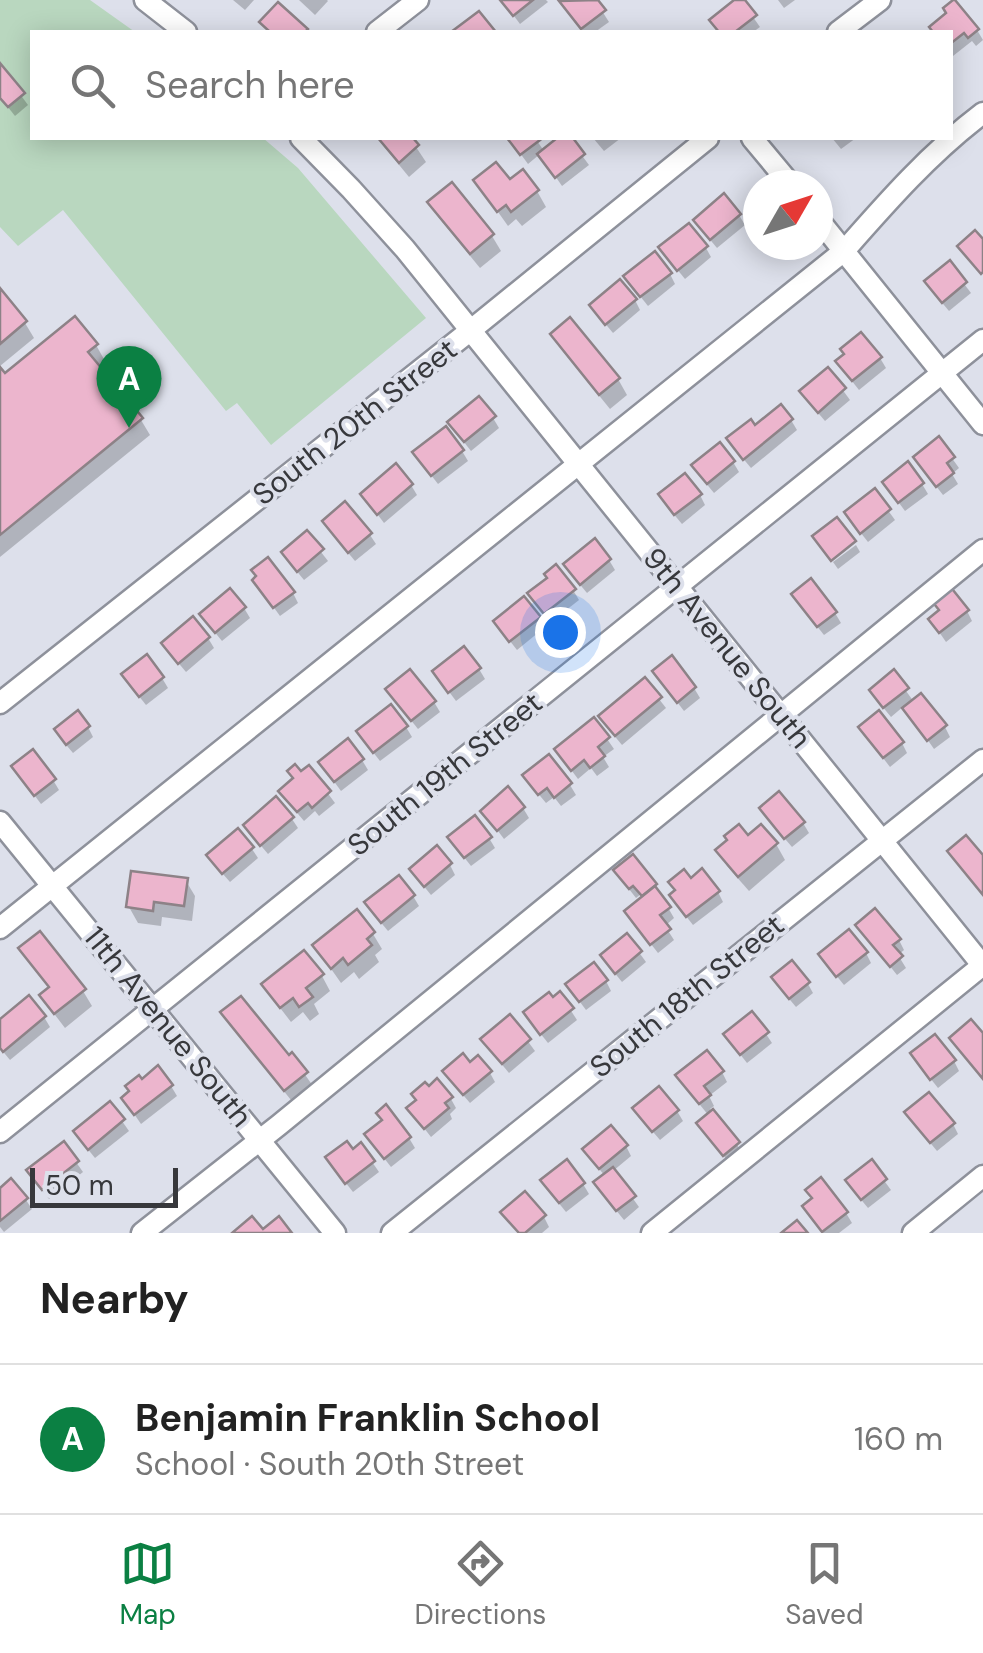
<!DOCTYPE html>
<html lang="en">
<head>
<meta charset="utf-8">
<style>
	:root { --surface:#fff; --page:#f2f2f2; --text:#222; --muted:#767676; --line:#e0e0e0; --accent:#0b8043 }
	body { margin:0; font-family:"DM Sans",sans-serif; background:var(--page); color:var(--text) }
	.compass { position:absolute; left:743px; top:170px; width:90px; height:90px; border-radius:50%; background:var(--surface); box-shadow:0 5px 25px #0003; rotate:51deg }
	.scale { position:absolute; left:30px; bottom:25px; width:148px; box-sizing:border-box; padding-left:10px; border:5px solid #37383c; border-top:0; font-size:28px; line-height:35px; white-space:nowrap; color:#37383c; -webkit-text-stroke:8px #dde0eb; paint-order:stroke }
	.you { position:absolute; left:560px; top:632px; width:35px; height:35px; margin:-25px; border:8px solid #fff; border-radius:50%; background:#1a73e8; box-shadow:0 0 0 15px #1a73e833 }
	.badge { display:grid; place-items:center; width:65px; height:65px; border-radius:50%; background:var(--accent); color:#fff; font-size:32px; font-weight:700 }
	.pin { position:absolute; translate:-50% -82px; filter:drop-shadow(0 2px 5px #0008) }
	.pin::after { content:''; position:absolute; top:52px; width:35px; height:30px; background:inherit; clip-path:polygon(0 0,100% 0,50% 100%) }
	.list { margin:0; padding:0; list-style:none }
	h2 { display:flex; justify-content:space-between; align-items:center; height:130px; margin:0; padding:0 40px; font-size:42px }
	h2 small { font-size:32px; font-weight:400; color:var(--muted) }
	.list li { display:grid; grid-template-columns:65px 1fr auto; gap:30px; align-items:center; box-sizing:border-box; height:150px; padding:0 40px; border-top:2px solid var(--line) }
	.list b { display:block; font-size:38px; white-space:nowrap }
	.list p { margin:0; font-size:32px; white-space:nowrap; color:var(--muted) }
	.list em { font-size:32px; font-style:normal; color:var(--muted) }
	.icon { flex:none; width:55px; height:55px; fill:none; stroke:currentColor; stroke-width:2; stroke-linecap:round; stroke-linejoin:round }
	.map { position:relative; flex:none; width:983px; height:1233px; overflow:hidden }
	.search { position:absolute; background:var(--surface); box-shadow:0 5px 25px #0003; left:30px; right:30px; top:30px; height:110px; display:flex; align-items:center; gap:25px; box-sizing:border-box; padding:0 35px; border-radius:0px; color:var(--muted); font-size:38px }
	.sheet { height:280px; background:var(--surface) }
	nav { display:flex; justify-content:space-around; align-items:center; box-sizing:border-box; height:140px; border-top:2px solid var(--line); background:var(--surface); font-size:28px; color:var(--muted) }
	nav a { display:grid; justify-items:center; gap:5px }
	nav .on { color:var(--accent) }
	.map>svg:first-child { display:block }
</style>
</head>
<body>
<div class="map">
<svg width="983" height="1233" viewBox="0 0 983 1233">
	<rect width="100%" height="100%" fill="#dde0eb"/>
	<!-- green -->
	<path fill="#b9d7bf" d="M0 0H90L135 32H32V138H263L298 168 426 318 271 445 237 403 226 411 63 210 18 246 0 227Z"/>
	<!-- shadow -->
	<g fill="#0003">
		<path d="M233 0H254L245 10Z"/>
		<path d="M299 0H327L328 1 315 15Z"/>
		<path d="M502 0H546L548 2 520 24Z"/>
		<path d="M564 0H595L609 22 595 32H584L568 11 562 1Z"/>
		<path d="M738 0H741L760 27 753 32H720L713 20Z"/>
		<path d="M778 0H795L784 8Z"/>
		<path d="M932 28 977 30 983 40 976 46 972 41 953 56 950 53V32H935Z"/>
		<path d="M0 67 28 105 15 116 0 97Z"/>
		<path d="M377 138H410L426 162 409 177Z"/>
		<path d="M509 138H535L544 151 561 138H569L589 165 562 186 540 154 528 164Z"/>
		<path d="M593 138H621L604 151Z"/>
		<path d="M832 138H856L841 149Z"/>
		<path d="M476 181 509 183 537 191 546 207 522 226 516 219 508 226Z"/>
		<path d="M451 186 492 236 501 251 480 268 439 218 431 203Z"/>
		<path d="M739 215 745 225 717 248 702 230Z"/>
		<path d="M706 248 711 257 685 279 667 257Z"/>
		<path d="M949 264 971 293 949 311 933 292Z"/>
		<path d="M670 274 675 284 648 306 632 286Z"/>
		<path d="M0 292 25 323 34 338 0 366Z"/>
		<path d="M635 300 640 310 613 333 598 315Z"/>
		<path d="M553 335 618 379 627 395 610 409 562 350Z"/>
		<path d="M96 345 105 361 97 367 141 420 150 435 0 557V371L4 376Z"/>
		<path d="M880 358 886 368 859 390 844 371Z"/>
		<path d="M828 370 850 400 825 421 808 401Z"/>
		<path d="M493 418 499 428 471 451 456 432Z"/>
		<path d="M791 420 797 430 751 468 735 449 755 428Z"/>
		<path d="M939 440 959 468 952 474 958 484 943 495 922 468Z"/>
		<path d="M462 451 468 461 438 484 421 462Z"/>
		<path d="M733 462 739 472 714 493 700 476Z"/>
		<path d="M922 484 928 494 905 511 891 492Z"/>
		<path d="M411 485 417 495 384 523 363 495Z"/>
		<path d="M874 491 895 520 868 542 853 523Z"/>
		<path d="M700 495 705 505 682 524 666 505Z"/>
		<path d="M330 531 370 535 376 544 355 561Z"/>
		<path d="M307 534 328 561 304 580 290 563Z"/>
		<path d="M856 545 860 552 838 569 833 562Z"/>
		<path d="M609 560 615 570 587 593 572 575Z"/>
		<path d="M261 590 293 593 298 603 280 616Z"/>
		<path d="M573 590 579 600 551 622 536 604Z"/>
		<path d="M800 605 835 613 841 623 824 635Z"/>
		<path d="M244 608 250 618 222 641 208 624Z"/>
		<path d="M967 611 972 621 946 642 937 629Z"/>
		<path d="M539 618 544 628 517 650 502 631Z"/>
		<path d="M208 638 214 648 186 672 170 653Z"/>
		<path d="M479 669 485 679 456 701 441 681Z"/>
		<path d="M893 673 914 702 945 727 950 737 934 749 904 706 891 717 877 700Z"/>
		<path d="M162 678 168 688 146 705 130 685Z"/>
		<path d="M645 681 666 708 622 745 607 727Z"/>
		<path d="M661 681 694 688 700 698 684 711Z"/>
		<path d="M394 699 434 702 440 712 418 729Z"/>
		<path d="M594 720 614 749 603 757 609 767 597 776 591 768 578 779 563 759Z"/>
		<path d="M88 727 93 737 73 753 62 740Z"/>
		<path d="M406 727 412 737 380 761 365 742Z"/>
		<path d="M867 737 902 743 907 753 890 767Z"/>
		<path d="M362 760 368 770 341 791 327 772Z"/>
		<path d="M309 768 335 803 319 816 315 811 304 821 287 801 301 775Z"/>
		<path d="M20 776 53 780 59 790 41 804Z"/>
		<path d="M531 785H570L576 795 561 806 554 797 546 803Z"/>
		<path d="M523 808 529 818 504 839 483 811Z"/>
		<path d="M767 818 803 823 809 833 792 847Z"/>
		<path d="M292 819 298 828 268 854 252 835Z"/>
		<path d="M489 838 495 848 471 866 456 847Z"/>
		<path d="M748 838 776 844 785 860 749 891 727 866 718 850Z"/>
		<path d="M252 849 258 858 230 882 215 865Z"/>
		<path d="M450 865 455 875 431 895 418 879Z"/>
		<path d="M622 880 655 885 674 918 665 926 674 940 658 953 633 921 644 898 641 894 636 898Z"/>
		<path d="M186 881 195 896 192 921 162 917 161 926 138 923 129 907Z"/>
		<path d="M690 881 718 892 723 902 693 925 678 906Z"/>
		<path d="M413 896 419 906 388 931 373 913Z"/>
		<path d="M858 926 899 940 904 950 898 955 906 968 897 975Z"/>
		<path d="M373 934 382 949 375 955 379 962 359 979 354 972 341 983 315 946Z"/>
		<path d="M627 936 646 962 622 982 609 966Z"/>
		<path d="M21 948 83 991 92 1006 65 1028 52 1011 50 989Z"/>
		<path d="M866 953 871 963 844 985 827 964Z"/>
		<path d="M322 976 330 991 314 1004 319 1014 310 1021 303 1012 291 1022 274 1000Z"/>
		<path d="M606 981 611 991 586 1010 574 994Z"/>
		<path d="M808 984 813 993 796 1007 780 988Z"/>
		<path d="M560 994 577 1020 548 1043 532 1023Z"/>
		<path d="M224 1013 288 1058 292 1056 315 1089 295 1105 233 1028Z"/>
		<path d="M44 1017 50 1027 10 1060 0 1048V1022Z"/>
		<path d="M510 1017 535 1051 509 1073 489 1049Z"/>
		<path d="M766 1034 772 1043 747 1063 732 1044Z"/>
		<path d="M954 1061 959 1071 938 1088 919 1064Z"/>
		<path d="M469 1065 490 1073 495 1082 470 1103 451 1081Z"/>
		<path d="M722 1072 727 1082 709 1096 714 1106 710 1109 743 1153 730 1164 699 1124 709 1116 684 1085Z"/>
		<path d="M141 1082 171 1086 177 1096 141 1124 130 1108Z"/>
		<path d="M451 1099 456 1108 450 1114 452 1119 431 1137 409 1109Z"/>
		<path d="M110 1104 129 1131 95 1158 82 1142Z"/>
		<path d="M677 1111 683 1121 660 1140 641 1118Z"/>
		<path d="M913 1122 953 1124 958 1134 937 1151Z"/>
		<path d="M409 1138 415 1148 391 1167 373 1144Z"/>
		<path d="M64 1145 83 1172 49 1199 35 1181Z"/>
		<path d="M361 1146 379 1172 353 1192 334 1168Z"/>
		<path d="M626 1146 631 1156 613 1171 639 1207 624 1220 602 1193 605 1176 591 1159Z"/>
		<path d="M871 1163 891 1190 868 1208 854 1191Z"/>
		<path d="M583 1184 589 1194 566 1212 549 1191Z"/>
		<path d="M0 1191 26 1200 32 1209 4 1232 0 1227Z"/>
		<path d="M846 1213 852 1223 839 1233H823L811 1217Z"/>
		<path d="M544 1217 549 1227 542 1233H519L509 1222Z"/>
	</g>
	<!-- building -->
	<g fill="#ecb5cd" stroke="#8d8287" stroke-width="2.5">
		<path d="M500 0H533L513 16Z"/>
		<path d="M598 0 606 10 581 29 559 1Z"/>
		<path d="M734 0H745L757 15 735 32H719L709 20Z"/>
		<path d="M953 0H955L979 29 968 38 964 33 950 44V32H933L929 27 946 13 943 8Z"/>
		<path d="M278 2 308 29 305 32H270L259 22Z"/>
		<path d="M479 11 496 32H451Z"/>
		<path d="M0 63 25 93 8 107 0 98Z"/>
		<path d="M378 138H413L419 145 399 163Z"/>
		<path d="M507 138H538L540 140 520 155Z"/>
		<path d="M557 138H573L585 154 555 178 537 154Z"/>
		<path d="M496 162 510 179 523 169 539 190 511 212 506 205 497 212 473 180Z"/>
		<path d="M452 182 494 234 470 254 427 202Z"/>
		<path d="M724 193 741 214 710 240 693 220Z"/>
		<path d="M689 223 708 246 677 271 658 247Z"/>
		<path d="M975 230 983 239V272L981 274 957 246Z"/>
		<path d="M655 251 672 273 640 297 623 276Z"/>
		<path d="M950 260 967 282 942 303 924 281Z"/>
		<path d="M620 279 637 299 605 325 589 305Z"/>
		<path d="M0 288 27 321 0 344Z"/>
		<path d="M75 316 98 344 88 352 143 418 0 535V367L5 373Z"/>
		<path d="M570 317 620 378 599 395 550 334Z"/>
		<path d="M861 332 882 357 852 381 835 361 844 354 840 349Z"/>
		<path d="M828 367 846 388 818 413 799 391Z"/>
		<path d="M479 396 496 416 464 442 447 422Z"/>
		<path d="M781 404 793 419 743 460 726 438 751 419 755 425Z"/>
		<path d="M446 426 464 450 431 476 412 452Z"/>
		<path d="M939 436 955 457 947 463 954 473 936 487 913 457Z"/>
		<path d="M720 442 735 461 707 484 691 465Z"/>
		<path d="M908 461 924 483 898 503 882 482Z"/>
		<path d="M396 463 413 484 377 515 360 494Z"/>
		<path d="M685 473 702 494 674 515 658 494Z"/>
		<path d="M875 488 891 509 860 534 844 512Z"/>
		<path d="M345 501 372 533 348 553 322 521Z"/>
		<path d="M837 517 856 541 831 561 812 536Z"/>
		<path d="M307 530 324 549 297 572 281 552Z"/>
		<path d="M595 538 611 559 580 585 563 564Z"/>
		<path d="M268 557 295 592 273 608 252 580 256 576 251 570Z"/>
		<path d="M556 564 576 589 544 614 527 593 547 578 544 574Z"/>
		<path d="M811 578 837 612 817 627 791 594Z"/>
		<path d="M949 585 969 610 939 633 928 619 939 610 931 600Z"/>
		<path d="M230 588 246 607 215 633 199 614Z"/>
		<path d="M524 596 541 617 509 642 493 621Z"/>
		<path d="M193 616 210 637 178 664 161 643Z"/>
		<path d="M464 646 481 668 448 693 432 671Z"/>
		<path d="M147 654 164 677 139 697 121 674Z"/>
		<path d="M672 655 696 687 677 703 652 671Z"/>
		<path d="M410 669 436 701 411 721 385 689Z"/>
		<path d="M894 669 909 688 883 708 869 690Z"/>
		<path d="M645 677 662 697 615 736 598 716Z"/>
		<path d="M921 693 947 725 927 741 902 708Z"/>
		<path d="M391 704 408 726 373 753 356 731Z"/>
		<path d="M78 710 90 726 66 745 54 729Z"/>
		<path d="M879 710 904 742 883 758 858 727Z"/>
		<path d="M594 717 610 737 598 747 605 756 590 768 584 760 571 771 554 749Z"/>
		<path d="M348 738 364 759 334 782 318 762Z"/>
		<path d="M33 749 56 779 34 796 11 766Z"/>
		<path d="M549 754 572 783 554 798 547 788 538 795 522 775Z"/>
		<path d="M295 764 301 771 309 765 331 791 312 808 308 803 297 812 278 791 293 778 287 771Z"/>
		<path d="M508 786 525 807 497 831 480 811Z"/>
		<path d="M779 791 805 822 784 839 759 808Z"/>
		<path d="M276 796 294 817 260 846 243 825Z"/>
		<path d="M475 815 492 837 464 858 447 837Z"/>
		<path d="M739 824 748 835 761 824 778 843 738 877 715 850 727 840 724 836Z"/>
		<path d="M238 828 254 847 222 874 206 855Z"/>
		<path d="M966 835 983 855V895L947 851Z"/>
		<path d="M437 845 452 863 424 887 409 869Z"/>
		<path d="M633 854 657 884 642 896 633 886 629 889 613 870Z"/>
		<path d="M702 868 720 891 686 917 669 895 675 890 668 882 684 869 691 878Z"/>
		<path d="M131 871 188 878 184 906 154 902 153 911 126 907Z"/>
		<path d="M399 875 415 895 381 923 364 902Z"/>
		<path d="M655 886 671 907 660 915 671 929 650 945 624 911Z"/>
		<path d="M875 908 901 939 893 945 903 956 890 967 855 925Z"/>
		<path d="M357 909 375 932 367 939 372 945 348 965 343 958 331 969 312 945Z"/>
		<path d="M849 929 868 952 836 977 818 954Z"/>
		<path d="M40 931 86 989 54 1014 39 995 49 987 18 948Z"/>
		<path d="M627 933 642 951 615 974 600 955Z"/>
		<path d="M304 950 324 974 306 988 313 997 299 1007 293 998 280 1008 261 984Z"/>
		<path d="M792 960 810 982 789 999 771 977Z"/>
		<path d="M594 962 608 980 579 1002 565 984Z"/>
		<path d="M560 991 574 1008 540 1035 523 1012 549 992 553 997Z"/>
		<path d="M29 995 46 1016 3 1052 0 1048V1019Z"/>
		<path d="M241 996 289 1055 292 1052 308 1072 284 1091 220 1012Z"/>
		<path d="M752 1011 769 1032 740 1055 723 1034Z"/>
		<path d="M510 1014 531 1039 502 1064 480 1039Z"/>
		<path d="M971 1019 983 1033V1079L949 1038Z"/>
		<path d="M935 1034 956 1060 930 1080 910 1053Z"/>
		<path d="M707 1050 724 1071 704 1086 711 1095 699 1104 675 1075Z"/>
		<path d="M463 1053 470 1062 478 1055 492 1071 463 1095 442 1071Z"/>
		<path d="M158 1065 173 1085 134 1115 121 1098 129 1091 125 1086 139 1075 142 1079Z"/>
		<path d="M437 1078 453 1097 445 1103 449 1108 424 1129 406 1108 416 1100 411 1094 425 1082 429 1086Z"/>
		<path d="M659 1086 679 1110 652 1132 632 1108Z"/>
		<path d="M929 1092 955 1123 930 1143 904 1112Z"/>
		<path d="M110 1101 125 1119 88 1150 73 1131Z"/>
		<path d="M386 1104 411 1137 384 1159 364 1134 382 1120 376 1113Z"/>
		<path d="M713 1109 740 1142 723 1156 696 1123Z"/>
		<path d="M611 1125 628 1145 599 1169 582 1149Z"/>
		<path d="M64 1141 79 1161 42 1190 26 1170Z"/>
		<path d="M347 1141 353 1149 361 1142 375 1161 345 1184 325 1157Z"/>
		<path d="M567 1159 585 1183 559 1203 540 1180Z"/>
		<path d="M872 1159 887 1179 861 1200 845 1180Z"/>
		<path d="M613 1167 636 1196 616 1211 593 1182Z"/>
		<path d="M821 1177 848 1212 822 1232 802 1206 812 1198 805 1190Z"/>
		<path d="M11 1178 28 1198 0 1221V1188Z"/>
		<path d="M525 1191 546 1215 525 1233H519L500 1212Z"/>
		<path d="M252 1216 263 1229 279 1216 292 1233H232Z"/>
		<path d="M797 1220 808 1233H781Z"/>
	</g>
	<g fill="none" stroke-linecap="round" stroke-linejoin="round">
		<defs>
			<g id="minor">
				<path d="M145 0 186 32"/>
				<path d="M377 32 418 0"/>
				<path d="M838 32 880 0"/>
				<path d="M301 138 351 189 405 249 983 966"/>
				<path d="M752 138 791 185"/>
				<path d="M818 219 983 424"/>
				<path d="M0 703 471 330 708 138"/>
				<path d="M0 822 335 1233"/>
				<path d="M0 928 844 251C887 202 930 153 983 113"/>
				<path d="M0 1132 983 340"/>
				<path d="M142 1233 279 1125 983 550"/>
				<path d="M392 1233 983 760"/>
				<path d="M652 1233 983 965"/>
				<path d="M913 1233 983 1176"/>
			</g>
		</defs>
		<!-- minor casing -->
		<use href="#minor" stroke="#8e919b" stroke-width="25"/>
		<!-- minor -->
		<use href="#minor" stroke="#fff" stroke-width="20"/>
	</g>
	<g text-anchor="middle" stroke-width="8" stroke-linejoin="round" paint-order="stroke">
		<!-- street labels -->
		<g font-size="30" fill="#37383c" stroke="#dde0eb">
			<text transform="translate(355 422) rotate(-38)" y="10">South 20th Street</text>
			<text transform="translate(727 648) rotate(51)" y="10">9th Avenue South</text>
			<text transform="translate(445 774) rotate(-39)" y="10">South 19th Street</text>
			<text transform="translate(687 996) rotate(-39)" y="10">South 18th Street</text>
			<text transform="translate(168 1027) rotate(51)" y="10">11th Avenue South</text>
		</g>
	</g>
</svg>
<svg class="compass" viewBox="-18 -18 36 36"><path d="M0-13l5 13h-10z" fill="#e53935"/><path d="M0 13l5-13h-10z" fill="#767676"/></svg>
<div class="scale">50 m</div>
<div class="you"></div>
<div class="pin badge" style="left:129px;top:428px">A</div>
<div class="search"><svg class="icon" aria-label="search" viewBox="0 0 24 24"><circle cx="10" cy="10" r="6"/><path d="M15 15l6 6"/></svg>Search here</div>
</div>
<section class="sheet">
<h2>Nearby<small></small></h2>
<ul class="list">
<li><span class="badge">A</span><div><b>Benjamin Franklin School</b><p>School · South 20th Street</p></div><em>160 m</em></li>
</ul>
</section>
<nav>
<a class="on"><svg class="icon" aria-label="map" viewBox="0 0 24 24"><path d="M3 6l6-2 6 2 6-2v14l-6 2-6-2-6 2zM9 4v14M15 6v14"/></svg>Map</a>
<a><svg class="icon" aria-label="directions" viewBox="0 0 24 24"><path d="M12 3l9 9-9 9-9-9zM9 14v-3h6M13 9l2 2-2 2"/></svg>Directions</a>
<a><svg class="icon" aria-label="saved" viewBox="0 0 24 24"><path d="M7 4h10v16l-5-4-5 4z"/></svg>Saved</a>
</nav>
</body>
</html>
